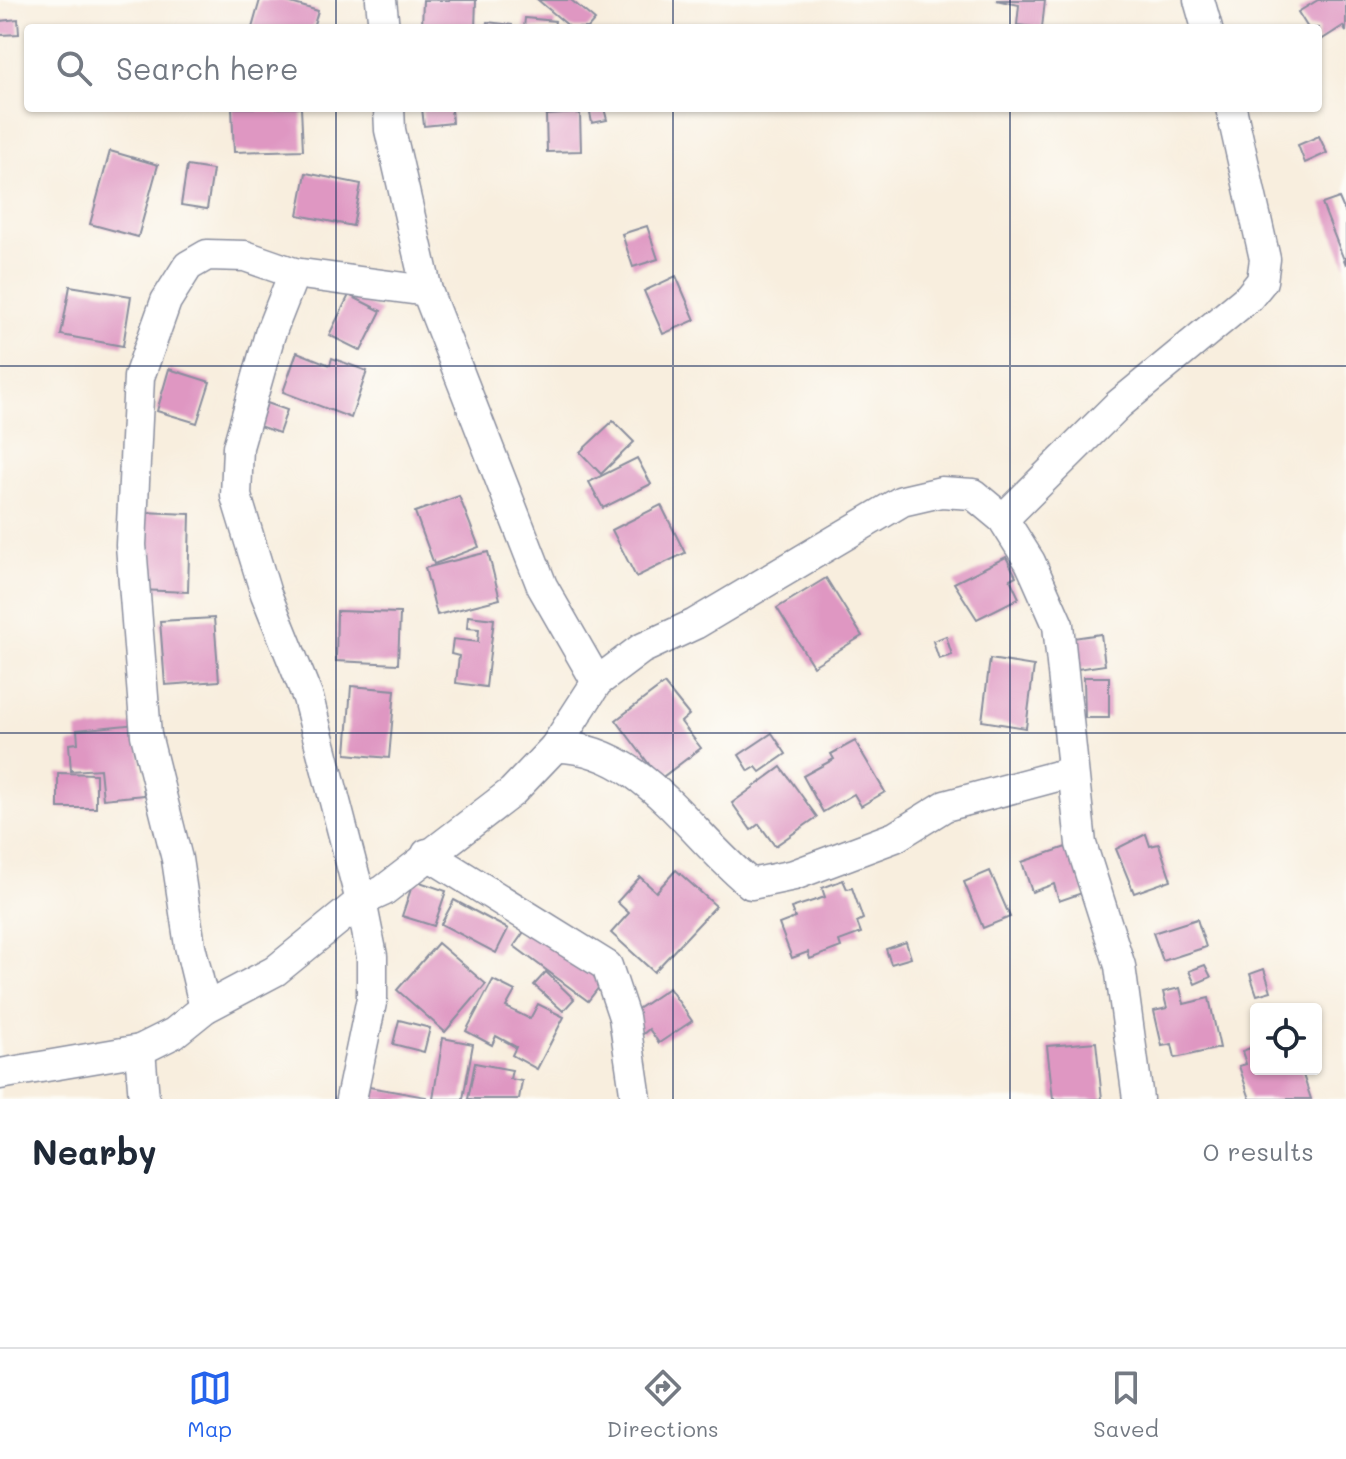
<!DOCTYPE html>
<html lang="en">
<head>
<meta charset="utf-8">
<style>
	:root { --surface:#fff; --page:#f2f2f3; --text:#1f2937; --muted:#747a83; --line:#e0e1e3; --accent:#2563eb }
	body { margin:0; font-family:Mali,sans-serif; background:var(--page); color:var(--text) }
	.controls { position:absolute; right:24px; bottom:24px; display:grid; overflow:hidden; border-radius:8px; box-shadow:0 2px 6px #0004 }
	.controls button { width:72px; height:72px; display:grid; place-items:center; padding:0; border:0; border-bottom:2px solid var(--line); background:var(--surface); color:var(--text); font:40px sans-serif }
	.list { margin:0; padding:0; list-style:none }
	h2 { display:flex; justify-content:space-between; align-items:center; height:104px; margin:0; padding:0 32px; font-size:34px }
	h2 small { font-size:26px; font-weight:400; color:var(--muted) }
	.icon { flex:none; width:44px; height:44px; fill:none; stroke:currentColor; stroke-width:2; stroke-linecap:round; stroke-linejoin:round }
	.map { position:relative; flex:none; width:1346px; height:1099px; overflow:hidden }
	.search { position:absolute; background:var(--surface); box-shadow:0 2px 6px #0004; left:24px; right:24px; top:24px; height:88px; display:flex; align-items:center; gap:20px; box-sizing:border-box; padding:0 28px; border-radius:8px; color:var(--muted); font-size:30px }
	.sheet { height:248px; background:var(--surface) }
	nav { display:flex; justify-content:space-around; align-items:center; box-sizing:border-box; height:112px; border-top:2px solid var(--line); background:var(--surface); font-size:22px; color:var(--muted) }
	nav a { display:grid; justify-items:center; gap:4px }
	nav .on { color:var(--accent) }
	.map>svg:first-child { display:block }
</style>
</head>
<body>
<div class="map">
<svg width="1346" height="1099" viewBox="0 0 1346 1099">
	<rect width="100%" height="100%" fill="#fdfcf7"/>
	<filter id="ink" filterUnits="userSpaceOnUse"><feTurbulence type="fractalNoise" baseFrequency=".0125" numOctaves="2"/><feDisplacementMap in="SourceGraphic" scale="16" xChannelSelector="R" yChannelSelector="G"/><feConvolveMatrix kernelMatrix="1 2 1 2 8 2 1 2 1" color-interpolation-filters="sRGB"/></filter>
	<filter id="wash" filterUnits="userSpaceOnUse"><feTurbulence type="fractalNoise" baseFrequency=".006" numOctaves="4" result="noise"/><feDisplacementMap in="SourceGraphic" scale="32" xChannelSelector="R" yChannelSelector="G"/><feGaussianBlur stdDeviation="1.8" result="paint"/><feColorMatrix in="noise" values="0 0 0 0 0 0 0 0 0 0 0 0 0 0 0 0 0 1.4 0 .05"/><feComposite in="paint" operator="in"/></filter>
	<g filter="url(#wash)">
		<rect width="100%" height="100%" fill="#f8eede"/>
		<g id="blocks">
			<!-- building -->
			<g fill="#df97c2">
				<path d="M260 0H281L318 11 313 28H252Z"/>
				<path d="M423 0H476L475 28H422Z"/>
				<path d="M538 0H571L595 20 588 28H571Z"/>
				<path d="M996 0H1045L1042 28 1017 25 1019 5Z"/>
				<path d="M1318 0H1346V32L1343 26 1318 42V28H1308L1298 12Z"/>
				<path d="M525 18 555 21 554 28H524Z"/>
				<path d="M18 19 19 34 0 35V21Z"/>
				<path d="M487 22 512 25V28H486Z"/>
				<path d="M232 108H301L303 150 234 152Z"/>
				<path d="M422 108H451L452 123 424 126Z"/>
				<path d="M589 108H604L607 120 592 123Z"/>
				<path d="M580 113 581 151 547 152 546 115Z"/>
				<path d="M1319 136 1327 153 1305 163 1298 145Z"/>
				<path d="M110 151 158 165 138 237 90 224Z"/>
				<path d="M187 166 213 170 207 209 181 205Z"/>
				<path d="M306 173 361 184 353 226 298 215Z"/>
				<path d="M1339 198 1346 214V265L1322 204Z"/>
				<path d="M647 226 658 259 633 267 622 234Z"/>
				<path d="M676 276 695 320 663 334 644 291Z"/>
				<path d="M70 286 131 296 123 346 61 335Z"/>
				<path d="M349 295 381 311 361 351 329 335Z"/>
				<path d="M297 352 330 365 332 358 367 371 351 418 283 392Z"/>
				<path d="M169 369 210 382 197 423 157 411Z"/>
				<path d="M267 403 287 410 279 433 259 426Z"/>
				<path d="M613 421 634 442 601 474 580 452Z"/>
				<path d="M637 458 651 484 603 508 589 482Z"/>
				<path d="M459 496 479 547 434 564 415 512Z"/>
				<path d="M661 505 685 553 636 577 612 530Z"/>
				<path d="M142 512 190 514 188 592 139 590Z"/>
				<path d="M488 552 500 599 437 615 425 568Z"/>
				<path d="M1006 557 1016 576 1010 579 1019 598 977 619 954 583Z"/>
				<path d="M826 578 862 636 813 666 777 608Z"/>
				<path d="M337 611 400 613 398 664 336 661Z"/>
				<path d="M468 616 494 619 486 687 456 683 459 656 451 654 453 639 478 642 479 629 467 628Z"/>
				<path d="M214 618 219 681 165 685 160 621Z"/>
				<path d="M1101 634 1105 665 1077 669 1073 638Z"/>
				<path d="M946 636 952 655 939 659 933 641Z"/>
				<path d="M990 659 1034 666 1026 728 982 721Z"/>
				<path d="M1084 677H1109V718H1085Z"/>
				<path d="M664 684 689 715 681 722 701 748 660 779 616 720Z"/>
				<path d="M351 686 395 690 389 758 346 754Z"/>
				<path d="M137 724 144 795 103 799 100 769 71 771 69 744 78 743 77 730Z"/>
				<path d="M772 733 786 754 760 772 756 767 749 771 739 755Z"/>
				<path d="M855 741 885 792 861 806 854 794 823 812 803 776 834 759 831 754Z"/>
				<path d="M781 767 817 817 775 846 759 824 751 830 732 803Z"/>
				<path d="M58 773 96 774V808H58Z"/>
				<path d="M1146 834 1150 846 1159 844 1171 880 1134 893 1116 849Z"/>
				<path d="M1069 846 1085 892 1059 901 1054 884 1032 892 1022 862Z"/>
				<path d="M676 870 716 906 654 972 611 933 629 913 617 902 640 877 656 892Z"/>
				<path d="M990 871 1010 917 983 928 964 882Z"/>
				<path d="M414 880 446 891 434 926 402 916Z"/>
				<path d="M843 880 847 889 852 888 863 919 857 922 861 933 839 941 841 947 810 959 808 952 792 958 779 924 795 918 791 908 825 897 822 888Z"/>
				<path d="M454 900 508 929 496 953 441 924Z"/>
				<path d="M1197 919 1206 947 1163 961 1153 933Z"/>
				<path d="M531 922 606 978 588 1001 514 946Z"/>
				<path d="M906 942 911 958 891 964 886 949Z"/>
				<path d="M438 943 486 984 445 1032 397 990Z"/>
				<path d="M1205 965 1211 977 1195 984 1189 971Z"/>
				<path d="M1264 969 1271 991 1257 995 1250 974Z"/>
				<path d="M546 972 574 999 563 1011 534 985Z"/>
				<path d="M493 980 515 991 506 1007 530 1019 538 1004 564 1017 537 1069 512 1055 516 1047 496 1036 492 1045 466 1031Z"/>
				<path d="M669 988 692 1021 659 1043 649 1029 643 1034 630 1014Z"/>
				<path d="M1180 988 1184 1004 1209 998 1220 1048 1175 1058 1172 1044 1162 1046 1154 1011 1167 1008 1163 992Z"/>
				<path d="M399 1020 430 1028 424 1052 393 1044Z"/>
				<path d="M443 1038 473 1044 463 1099H433Z"/>
				<path d="M1096 1042 1102 1099H1053L1047 1046Z"/>
				<path d="M1256 1046V1069H1301L1311 1099H1250L1239 1066 1246 1064 1242 1051Z"/>
				<path d="M475 1063 512 1070 510 1079 522 1081 519 1099H468Z"/>
				<path d="M369 1087 426 1097V1099H367Z"/>
			</g>
		</g>
	</g>
	<g filter="url(#ink)">
		<use href="#blocks" fill-opacity="0" stroke="#8a8e9e" stroke-width="2"/>
		<g fill="none" stroke-linecap="round" stroke-linejoin="round">
			<defs>
				<g id="minor">
					<path d="M381 0 384 28"/>
					<path d="M1199 0 1207 28"/>
					<path d="M389 108 390 130 427 291 542 586 597 682"/>
					<path d="M294 273 270 334 238 447 236 496 266 594 308 698 361 901 372 956V998L351 1099"/>
					<path d="M1003 519 1118 405 1249 297 1262 281 1265 259 1231 108"/>
					<path d="M555 747C642 746 689 835 751 884L794 875 895 837 945 806 1072 772"/>
					<path d="M427 854 607 966 624 1017 636 1099"/>
					<path d="M205 1008 190 946 177 859 146 735 131 545 139 377 166 301 188 266 207 255 245 256 294 273 427 291"/>
					<path d="M140 1050 144 1099"/>
					<path d="M0 1074 140 1050 174 1033 205 1008 275 971 361 901 383 891 512 792 555 747 597 682 641 649 695 624 902 501 941 492 973 494 1003 519 1030 562 1058 625 1081 844 1120 966 1138 1099"/>
				</g>
			</defs>
			<!-- minor casing -->
			<use href="#minor" stroke="#8a8e9e" stroke-width="33"/>
			<!-- minor -->
			<use href="#minor" stroke="#fff" stroke-width="30"/>
		</g>
	</g>
	<!-- grid -->
	<path fill="none" stroke="#1b2f5e" stroke-width="2" stroke-opacity="0.55" d="M336 0V28M673 0V28M1010 0V28M336 108V1099M673 108V1099M1010 108V1099M0 366H1346M0 733H1346"/>
</svg>
<div class="controls">
<button><svg class="icon" aria-label="locate" viewBox="0 0 24 24"><circle cx="12" cy="12" r="6"/><path d="M12 2v4M12 18v4M2 12h4M18 12h4"/></svg></button>
</div>
<div class="search"><svg class="icon" aria-label="search" viewBox="0 0 24 24"><circle cx="10" cy="10" r="6"/><path d="M15 15l6 6"/></svg>Search here</div>
</div>
<section class="sheet">
<h2>Nearby<small>0 results</small></h2>
<ul class="list">
</ul>
</section>
<nav>
<a class="on"><svg class="icon" aria-label="map" viewBox="0 0 24 24"><path d="M3 6l6-2 6 2 6-2v14l-6 2-6-2-6 2zM9 4v14M15 6v14"/></svg>Map</a>
<a><svg class="icon" aria-label="directions" viewBox="0 0 24 24"><path d="M12 3l9 9-9 9-9-9zM9 14v-3h6M13 9l2 2-2 2"/></svg>Directions</a>
<a><svg class="icon" aria-label="saved" viewBox="0 0 24 24"><path d="M7 4h10v16l-5-4-5 4z"/></svg>Saved</a>
</nav>
</body>
</html>
